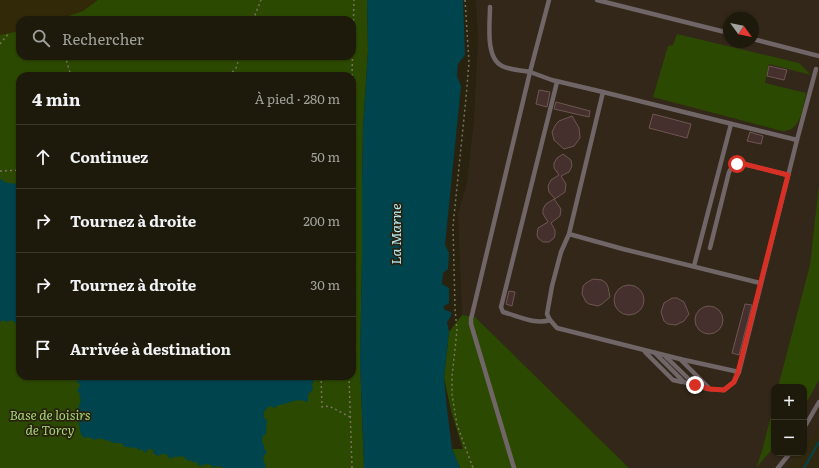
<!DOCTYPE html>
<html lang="fr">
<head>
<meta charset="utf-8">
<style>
	:root { --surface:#1e1a0b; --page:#262314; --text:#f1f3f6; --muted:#a1a19d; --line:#3c382c }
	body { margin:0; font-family:Literata,serif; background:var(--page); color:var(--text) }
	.controls { position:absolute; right:12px; bottom:12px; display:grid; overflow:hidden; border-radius:8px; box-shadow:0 1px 3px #0004 }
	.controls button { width:36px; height:36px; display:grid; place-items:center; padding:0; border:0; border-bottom:1px solid var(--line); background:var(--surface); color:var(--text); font:20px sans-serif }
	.compass { position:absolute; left:723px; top:12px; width:36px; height:36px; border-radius:50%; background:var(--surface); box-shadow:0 1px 3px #0004; rotate:123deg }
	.stop { position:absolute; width:12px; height:12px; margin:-9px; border:3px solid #d93025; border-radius:50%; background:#fff }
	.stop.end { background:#d93025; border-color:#fff; box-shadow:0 1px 4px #0008 }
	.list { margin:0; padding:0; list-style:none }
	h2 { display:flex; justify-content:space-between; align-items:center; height:52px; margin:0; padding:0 16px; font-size:17px }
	h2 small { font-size:13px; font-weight:400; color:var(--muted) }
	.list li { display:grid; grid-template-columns:26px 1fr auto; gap:12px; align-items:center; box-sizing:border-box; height:64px; padding:0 16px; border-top:1px solid var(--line) }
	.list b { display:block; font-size:15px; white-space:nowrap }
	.list em { font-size:13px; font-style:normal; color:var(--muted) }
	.icon { flex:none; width:22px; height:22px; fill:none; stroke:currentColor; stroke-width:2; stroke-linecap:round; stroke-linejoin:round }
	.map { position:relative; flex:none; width:819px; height:468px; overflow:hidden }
	.search { position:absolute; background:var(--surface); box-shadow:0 1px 3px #0004; left:16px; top:16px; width:340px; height:44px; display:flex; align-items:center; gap:10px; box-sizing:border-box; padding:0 14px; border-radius:12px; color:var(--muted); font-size:15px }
	.panel { position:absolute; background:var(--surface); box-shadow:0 1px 3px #0004; left:16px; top:72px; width:340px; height:308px; border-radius:12px }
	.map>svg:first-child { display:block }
</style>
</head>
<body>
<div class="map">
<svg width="819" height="468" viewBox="0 0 819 468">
	<rect width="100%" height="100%" fill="#28220f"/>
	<!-- built -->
	<path fill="#31290f" d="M819 405V468H763L776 453H804V422Z"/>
	<!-- industrial -->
	<path fill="#332719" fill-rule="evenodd" d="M476 0H819V428L804 448V387H774V453H799L786 468H629L475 317 462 315 458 213 467 183 474 118 478 40ZM729 18H753V42H729Z"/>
	<!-- green -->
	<g fill="#2c4901" fill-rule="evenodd">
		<path d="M0 0H367L368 51 363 127 362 184V261L360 360 364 468H0ZM20 20H352V56H20ZM20 76H352V376H20Z"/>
		<path d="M677 34 799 63 811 75 769 64 765 83 806 93C803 107 801 132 782 131L653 97 668 46 673 45Z"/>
		<path d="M819 185V380L804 407V387H778L810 265Z"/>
		<path d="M462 315 475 317 629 468H460L452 449H463L451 411 444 377 449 332Z"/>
		<path d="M774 404V447L756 468 762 451Z"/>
	</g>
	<!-- sand -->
	<path fill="#322908" d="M0 0H98L83 11 57 20H20V31L0 35Z"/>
	<!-- water -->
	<g fill="#00444e">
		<path d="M367 0H463L465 55 458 64 457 76 461 86 445 245 449 253 448 269 443 273 442 284 449 288V303L443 307 445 310 451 312V316L447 322 449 332 444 377 447 409 452 449 460 468H364L360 360 362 261V184L363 128 368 51Z"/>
		<path d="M0 179 7 183 20 184V324H16L12 320 6 322 3 320 0 322Z"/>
		<path d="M76 376H311L310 380H314L312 385 313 389 308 395V400L307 402C294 397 289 405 278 405L275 408 270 406C265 409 263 412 264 418L267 420 266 434 263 436 262 442 264 445V449L267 451 263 458 266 468H224L217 466 213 468 211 465 205 464 202 466 198 465 197 463 195 461 193 463 191 460 188 461 183 456C178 458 175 455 170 459L166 454H162L158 456 153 453 154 451 151 449H148L146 453 141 449 139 451 137 448 125 447 121 443H113L108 440 106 441C102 438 100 438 95 440L89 437 85 438 82 436C78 428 77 406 81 400L79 395 80 393 77 391 80 385 77 381 78 378Z"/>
	</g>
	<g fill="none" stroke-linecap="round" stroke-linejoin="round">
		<!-- stream -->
		<path stroke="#00444e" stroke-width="2" d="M804 468 819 442"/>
	</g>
	<!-- building -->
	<g fill="#46302e" stroke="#6e5653">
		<path d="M769 66 787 70 784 80 767 76Z"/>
		<path d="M539 90 550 92 547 107 536 104Z"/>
		<path d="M556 102 590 111 589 117 554 109Z"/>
		<path d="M653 114 691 124 687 138 649 128Z"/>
		<path d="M572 116 579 128 580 138 574 146 564 149 554 140 552 132 556 124 559 121Z"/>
		<path d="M750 132 763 136 761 144 747 141Z"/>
		<path d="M563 154 571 160 572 166 569 172 561 176 566 184 565 192 555 199 549 192 548 186 551 180 559 175 554 168V163L557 158Z"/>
		<path d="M554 199 561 209 560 216 551 223 555 230V235L554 238 549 242H543L538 238 537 235 538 228 548 222 543 214V209L546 204Z"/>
		<path d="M593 279 602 280 606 283 608 287 610 297 602 304 598 306 589 304 586 302 582 294 583 286 586 283Z"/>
		<circle cx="629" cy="300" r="15"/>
		<path d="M509 291 515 292 512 306 506 304Z"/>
		<path d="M672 298H677L684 302 689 314 684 321 676 325 668 324 664 321 661 312 664 303Z"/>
		<path d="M745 304 752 305 739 355 732 353Z"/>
		<circle cx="709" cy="320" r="14"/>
	</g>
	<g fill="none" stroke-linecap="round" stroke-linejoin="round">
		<!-- path -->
		<g stroke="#797363" stroke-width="1.5" stroke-dasharray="2 3" stroke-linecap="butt">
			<path d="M465 0 469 62 466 98 453 226 455 309 457 330 452 377V394L457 425 473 468"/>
			<path d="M253 20 261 0"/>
			<path d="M0 44 9 33"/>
			<path d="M65 56 71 76"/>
			<path d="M229 76 236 68 240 56"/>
			<path d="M352 76 354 0"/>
			<path d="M0 171 20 170"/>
			<path d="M321 376 322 407 329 406 350 417"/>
			<path d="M349 376 352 468"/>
		</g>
		<!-- lane -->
		<g stroke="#706567" stroke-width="4.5">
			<path d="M549 0 530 72 552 80 603 92"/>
			<path d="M597 0 729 33"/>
			<path d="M490 7C490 23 485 58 502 66 510 70 521 70 530 72L471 319V324L514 468"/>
			<path d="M753 39 819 56"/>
			<path d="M797 140 816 69"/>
			<path d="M569 234 603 92 797 140 739 372 734 382 724 390 710 389 680 359 557 328 550 320 547 314 552 286 561 252 569 234 623 249 760 283"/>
			<path d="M710 248 729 172 733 165 740 163 788 175"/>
			<path d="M694 266 731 124"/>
			<path d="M550 320C535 325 518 316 503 312L501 307 557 82"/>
			<path d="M645 352 673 380 682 382"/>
			<path d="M655 353 684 382 693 385"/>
			<path d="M666 357 695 385 708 389"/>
			<path d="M680 359 739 372"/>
			<path d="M804 428 819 402"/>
			<path d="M778 468 790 453"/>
		</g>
	</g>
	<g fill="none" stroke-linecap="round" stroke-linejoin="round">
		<!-- route -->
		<path stroke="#d93025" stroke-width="5" d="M695 385 710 389 724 390 734 382 738 372 788 175 740 163 737 164"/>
	</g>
	<g text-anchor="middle" stroke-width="3.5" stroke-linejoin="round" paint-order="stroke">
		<!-- park labels -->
		<g font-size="13" font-style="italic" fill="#a4d576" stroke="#28220f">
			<text x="50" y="420">Base de loisirs<tspan x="50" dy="15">de Torcy</tspan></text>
		</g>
		<!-- water labels -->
		<g font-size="14" font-style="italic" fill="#b9ecf7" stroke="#28220f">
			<text transform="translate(396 234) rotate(-90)" y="5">La Marne</text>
		</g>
	</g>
</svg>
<div class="controls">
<button>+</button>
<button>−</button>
</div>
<svg class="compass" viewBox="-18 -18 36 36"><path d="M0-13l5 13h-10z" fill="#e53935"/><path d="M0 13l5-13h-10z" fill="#a1a19d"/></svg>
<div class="stop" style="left:737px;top:164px"></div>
<div class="stop end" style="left:695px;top:385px"></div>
<div class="search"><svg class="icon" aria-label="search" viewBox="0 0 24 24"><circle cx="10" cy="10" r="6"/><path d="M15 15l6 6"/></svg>Rechercher</div>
<section class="panel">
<h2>4 min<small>À pied · 280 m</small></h2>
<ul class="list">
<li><svg class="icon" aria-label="ahead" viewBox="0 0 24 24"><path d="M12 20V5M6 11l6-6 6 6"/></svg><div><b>Continuez</b></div><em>50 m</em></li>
<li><svg class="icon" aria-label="right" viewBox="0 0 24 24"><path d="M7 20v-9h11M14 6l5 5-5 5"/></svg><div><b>Tournez à droite</b></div><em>200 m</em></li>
<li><svg class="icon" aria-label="right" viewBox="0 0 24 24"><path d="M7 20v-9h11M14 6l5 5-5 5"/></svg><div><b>Tournez à droite</b></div><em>30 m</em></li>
<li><svg class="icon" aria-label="arrive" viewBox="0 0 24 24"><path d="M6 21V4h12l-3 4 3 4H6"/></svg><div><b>Arrivée à destination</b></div></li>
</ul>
</section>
</div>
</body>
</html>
